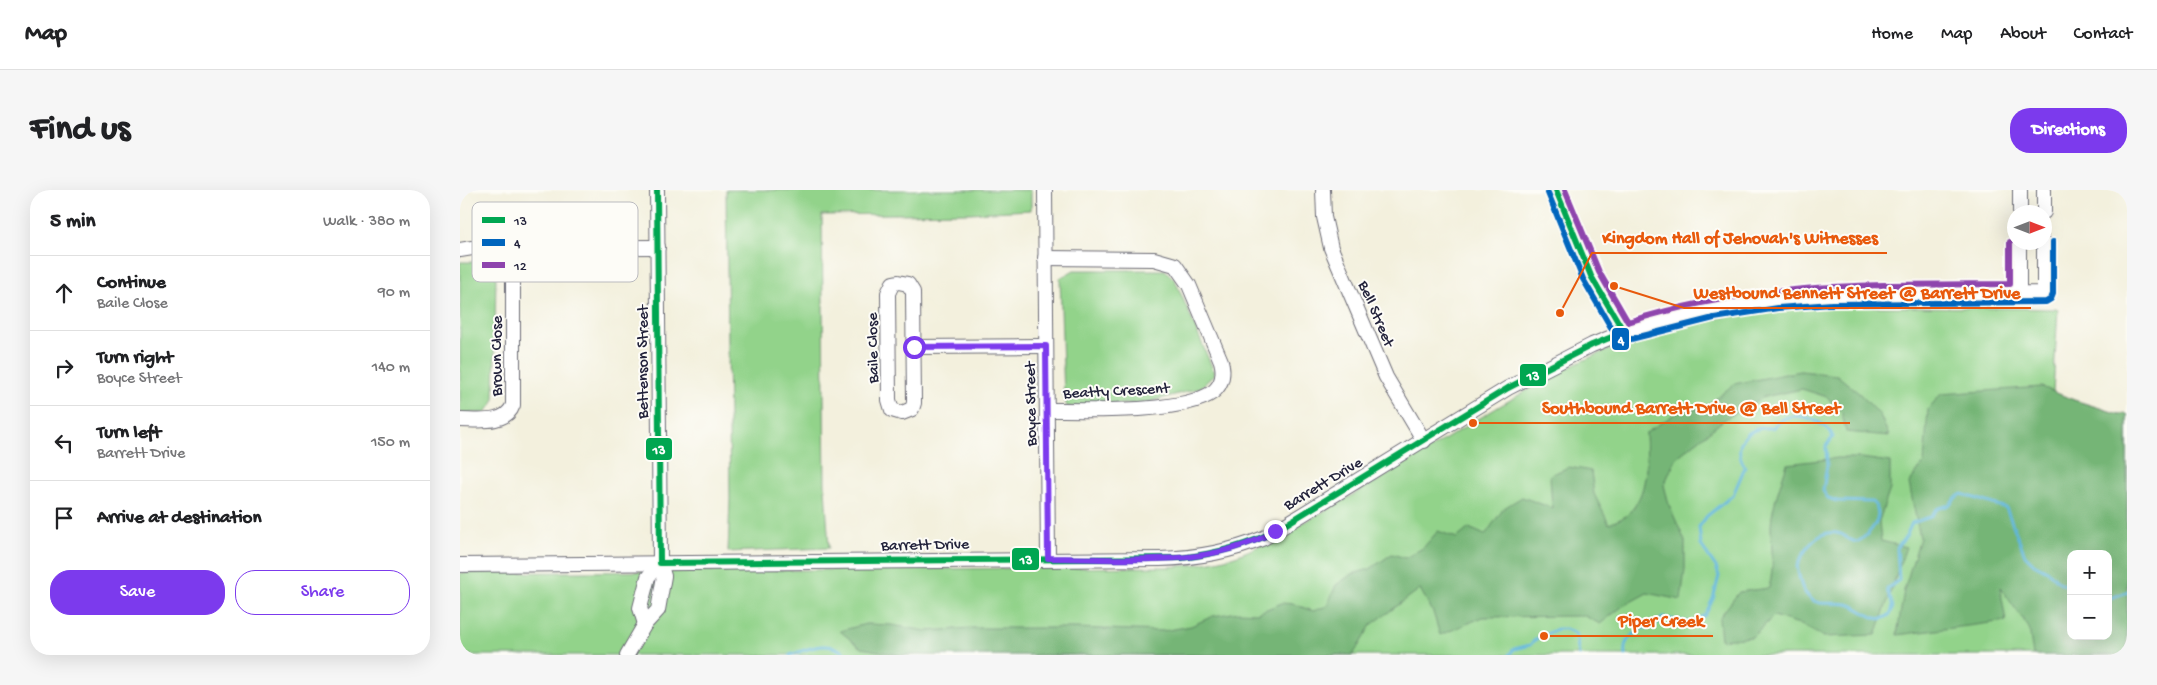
<!DOCTYPE html>
<html lang="en">
<head>
<meta charset="utf-8">
<style>
	:root { --surface:#fff; --page:#f6f6f6; --text:#202124; --muted:#757577; --line:#e0e0e0; --accent:#7c3aed }
	body { margin:0; font-family:"Gochi Hand",sans-serif; background:var(--page); color:var(--text) }
	.controls { position:absolute; right:15px; bottom:15px; display:grid; overflow:hidden; border-radius:10px; box-shadow:0 5px 20px #0002 }
	.controls button { width:45px; height:45px; display:grid; place-items:center; padding:0; border:0; border-bottom:1px solid var(--line); background:var(--surface); color:var(--text); font:25px sans-serif }
	.compass { position:absolute; left:1547px; top:15px; width:45px; height:45px; border-radius:50%; background:var(--surface); box-shadow:0 5px 20px #0002; rotate:90deg }
	.stop { position:absolute; width:15px; height:15px; margin:-11px; border:4px solid #7c3aed; border-radius:50%; background:#fff }
	.stop.end { background:#7c3aed; border-color:#fff; box-shadow:0 1px 5px #0008 }
	.list { margin:0; padding:0; list-style:none }
	h2 { display:flex; justify-content:space-between; align-items:center; height:65px; margin:0; padding:0 20px; font-size:21px }
	h2 small { font-size:16px; font-weight:400; color:var(--muted) }
	.list li { display:grid; grid-template-columns:32px 1fr auto; gap:15px; align-items:center; box-sizing:border-box; height:75px; padding:0 20px; border-top:1px solid var(--line) }
	.list b { display:block; font-size:19px; white-space:nowrap }
	.list p { margin:0; font-size:16px; white-space:nowrap; color:var(--muted) }
	.list em { font-size:16px; font-style:normal; color:var(--muted) }
	.actions { display:flex; gap:10px; padding:15px 20px }
	.actions a { flex:1; padding:11px 0; border:1px solid var(--accent); border-radius:20px; text-align:center; font-size:18px; color:var(--accent) }
	.actions .main { background:var(--accent); color:#fff }
	.icon { flex:none; width:28px; height:28px; fill:none; stroke:currentColor; stroke-width:2; stroke-linecap:round; stroke-linejoin:round }
	.map { position:relative; flex:none; width:1667px; height:465px; overflow:hidden; border-radius:20px }
	header { display:flex; align-items:center; gap:30px; box-sizing:border-box; height:70px; padding:0 25px; background:var(--surface); border-bottom:1px solid var(--line) }
	header strong { font-size:24px }
	nav { display:flex; gap:28px; margin-inline-start:auto; font-size:18px }
	.intro { display:flex; align-items:center; justify-content:space-between; box-sizing:border-box; height:120px; padding:0 30px }
	h1 { margin:0; font-size:35px }
	.button { padding:12px 22px; border-radius:20px; background:var(--accent); color:#fff; font-size:18px; font-weight:700 }
	main { display:flex; gap:30px; padding:0 30px }
	aside { flex:1; background:var(--surface); border-radius:20px; box-shadow:0 5px 20px #0002 }
	.map>svg:first-child { display:block }
</style>
</head>
<body>
<header>
<strong>Map</strong>
<nav><a>Home</a><a>Map</a><a>About</a><a>Contact</a></nav>
</header>
<div class="intro"><h1>Find us</h1><a class="button">Directions</a></div>
<main>
<aside>
<h2>5 min<small>Walk · 380 m</small></h2>
<ul class="list">
<li><svg class="icon" aria-label="ahead" viewBox="0 0 24 24"><path d="M12 20V5M6 11l6-6 6 6"/></svg><div><b>Continue</b><p>Baile Close</p></div><em>90 m</em></li>
<li><svg class="icon" aria-label="right" viewBox="0 0 24 24"><path d="M7 20v-9h11M14 6l5 5-5 5"/></svg><div><b>Turn right</b><p>Boyce Street</p></div><em>140 m</em></li>
<li><svg class="icon" aria-label="left" viewBox="0 0 24 24"><path d="M17 20v-9H6M10 6l-5 5 5 5"/></svg><div><b>Turn left</b><p>Barrett Drive</p></div><em>150 m</em></li>
<li><svg class="icon" aria-label="arrive" viewBox="0 0 24 24"><path d="M6 21V4h12l-3 4 3 4H6"/></svg><div><b>Arrive at destination</b></div></li>
</ul>
<div class="actions"><a class="main">Save</a><a>Share</a></div>
</aside>
<div class="map">
<svg width="1667" height="465" viewBox="0 0 1667 465">
	<rect width="100%" height="100%" fill="#fdfcf7"/>
	<filter id="ink" filterUnits="userSpaceOnUse"><feTurbulence type="fractalNoise" baseFrequency=".02" numOctaves="2"/><feDisplacementMap in="SourceGraphic" scale="10" xChannelSelector="R" yChannelSelector="G"/><feConvolveMatrix kernelMatrix="1 2 1 2 8 2 1 2 1" color-interpolation-filters="sRGB"/></filter>
	<filter id="wash" filterUnits="userSpaceOnUse"><feTurbulence type="fractalNoise" baseFrequency=".0096" numOctaves="4" result="noise"/><feDisplacementMap in="SourceGraphic" scale="20" xChannelSelector="R" yChannelSelector="G"/><feGaussianBlur stdDeviation="1.12" result="paint"/><feColorMatrix in="noise" values="0 0 0 0 0 0 0 0 0 0 0 0 0 0 0 0 0 1.4 0 .05"/><feComposite in="paint" operator="in"/></filter>
	<g filter="url(#wash)">
		<rect width="100%" height="100%" fill="#f3f0dd"/>
		<!-- green -->
		<g fill="#92d38a" stroke="#5a7a62" fill-rule="evenodd">
			<path d="M266 0H571V20L509 23 362 25 365 299 369 358 268 362 270 310Z"/>
			<path d="M0 72H29L36 82 34 212 25 223H0Z"/>
			<path d="M614 80H705L715 90 755 184 740 198 685 213 607 217 604 207 600 88Z"/>
			<path d="M1368 116 1598 119 1593 202 1614 210 1659 224H1667V465H0V383L708 377C732 375 755 373 778 365 806 354 832 339 859 324 943 279 1021 223 1106 179 1166 148 1234 130 1300 121 1323 118 1346 118 1368 116ZM1611 364H1648V446H1611Z"/>
		</g>
		<!-- forest -->
		<g fill="#75b576" stroke="#4c6c58" fill-rule="evenodd">
			<path d="M1341 181 1377 185 1401 205 1420 225 1429 246 1386 242 1382 223 1367 207 1342 199 1304 207 1265 229 1216 268 1204 295 1209 315 1225 351V380L1221 410 1187 403 1163 416 1140 434 1125 426 1023 427 980 445 973 422 960 399 911 435 893 465H440L401 458 380 441 406 434 431 435 467 441 511 438H614L703 441 731 436 753 426 779 422 797 423 822 413 833 414 853 421 867 416 876 395 892 384 910 379 932 364 945 368 963 358 978 341 997 348 1009 338 1025 345 1044 318 1062 307 1092 318 1090 285 1109 277 1131 281 1134 304 1149 334C1155 331 1162 329 1167 325 1189 305 1187 270 1186 243L1222 219H1243L1274 194Z"/>
			<path d="M1582 197 1614 210 1659 224H1667V465H1573L1569 438 1540 397 1546 431 1437 445 1444 400 1460 348 1449 293 1464 273 1468 219 1481 204ZM1611 364H1648V446H1611Z"/>
			<path d="M1378 268H1401L1430 272V299L1419 331 1421 351 1446 357 1416 445 1364 447 1339 434 1314 426 1292 447 1261 450 1259 428 1279 402 1309 398C1315 374 1311 360 1311 336 1312 315 1321 294 1327 274Z"/>
		</g>
		<g fill="none" stroke-linecap="round" stroke-linejoin="round">
			<!-- stream -->
			<g stroke="#5eb6db" stroke-width="3">
				<path d="M1648 409 1667 402"/>
				<path d="M330 465C351 458 369 449 387 465"/>
				<path d="M1049 465 1054 459 1070 455 1076 449 1097 439H1106L1116 444 1119 465"/>
				<path d="M1165 465C1163 449 1171 447 1182 438H1191L1203 428 1232 433 1245 425 1253 409 1259 386 1256 377 1241 355 1239 337 1247 326 1273 305 1285 277C1271 255 1287 235 1312 238 1317 234 1322 228 1328 227 1344 224 1367 232 1373 247L1366 256 1367 275 1363 301 1368 308 1377 311 1412 312C1427 326 1410 343 1398 352 1391 352 1387 347 1381 344 1359 336 1344 360 1337 376 1340 388 1340 400 1350 408 1360 418 1378 410 1391 415 1402 419 1418 437 1430 424 1437 416 1428 407 1427 399L1439 390 1437 358 1446 346 1452 333 1470 327 1477 319 1489 315 1495 308 1502 304 1546 318 1565 365 1574 374 1589 382 1599 392 1611 398"/>
			</g>
		</g>
	</g>
	<g filter="url(#ink)">
		<g fill="none" stroke-linecap="round" stroke-linejoin="round">
			<defs>
				<g id="minor">
					<path d="M585 0 588 369"/>
					<path d="M863 0 864 27 871 58 926 187 964 251"/>
					<path d="M1096 0 1131 86 1164 142"/>
					<path d="M1560 22V0"/>
					<path d="M1584 22V0"/>
					<path d="M0 60 12 58 198 57"/>
					<path d="M585 68 694 69 715 75 729 95 761 171C764 182 763 194 753 202 723 224 626 220 587 220"/>
					<path d="M438 92 448 94 453 102 454 213 452 219 442 223 432 220 429 210 428 103 433 93Z"/>
					<path d="M1559 103V52"/>
					<path d="M454 157 586 156"/>
					<path d="M0 230C17 230 46 235 53 215V58"/>
					<path d="M0 375 700 369C737 368 770 362 804 348L1048 198 1132 155 1174 138 1252 119 1333 108 1584 103V52"/>
					<path d="M185 434 180 418 188 387 200 373"/>
					<path d="M167 465 185 434 198 420 204 386 200 373 197 0"/>
				</g>
			</defs>
			<!-- minor casing -->
			<use href="#minor" stroke="#6b6a74" stroke-width="16"/>
			<!-- minor -->
			<use href="#minor" stroke="#fff" stroke-width="14"/>
			<defs>
				<path id="bus-1" d="M197 0 200 373 721 368C754 364 785 357 815 341L1048 198 1132 155 1164 142 1131 86 1096 0"/>
				<path id="bus-2" d="M1088 3 1123 89 1156 146 1163 151 1254 128 1318 118 1372 114 1586 112 1591 109 1593 104V52"/>
				<path id="bus-3" d="M1105 0 1139 82 1168 132C1298 91 1416 95 1550 94V52"/>
			</defs>
			<!-- bus-1 casing -->
			<use href="#bus-1" stroke="#fdfcf7" stroke-width="10"/>
			<!-- bus-2 casing -->
			<use href="#bus-2" stroke="#fdfcf7" stroke-width="10"/>
			<!-- bus-3 casing -->
			<use href="#bus-3" stroke="#fdfcf7" stroke-width="10"/>
			<!-- bus-1 -->
			<use href="#bus-1" stroke="#00a651" stroke-width="6"/>
			<!-- bus-2 -->
			<use href="#bus-2" stroke="#0065bd" stroke-width="6"/>
			<!-- bus-3 -->
			<use href="#bus-3" stroke="#8e44ad" stroke-width="6"/>
		</g>
	</g>
	<g fill="none" stroke-linecap="round" stroke-linejoin="round" filter="url(#ink)">
		<!-- route -->
		<path stroke="#7c3aed" stroke-width="6" d="M454 157 586 156 588 368C663 368 748 379 815 341"/>
	</g>
	<g text-anchor="middle" stroke-width="4" stroke-linejoin="round" paint-order="stroke">
		<!-- street labels -->
		<g font-size="16" fill="#22223b" stroke="#fdfcf7">
			<text transform="translate(918 123) rotate(67)" y="6">Bell Street</text>
			<text transform="translate(411 158) rotate(-91)" y="6">Baile Close</text>
			<text transform="translate(35 166) rotate(-90)" y="6">Brown Close</text>
			<text transform="translate(181 172) rotate(-90)" y="6">Bettenson Street</text>
			<text transform="translate(656 199) rotate(-3)" y="6">Beatty Crescent</text>
			<text transform="translate(569 214) rotate(-91)" y="6">Boyce Street</text>
			<text transform="translate(862 292) rotate(-31)" y="6">Barrett Drive</text>
			<text transform="translate(465 353) rotate(-1)" y="6">Barrett Drive</text>
		</g>
	</g>
	<!-- legend -->
	<rect x="12" y="12" width="166" height="80" rx="8" fill="#fdfcf7" stroke="#bbbbbf" stroke-width="1"/>
	<rect x="22" y="27" width="23" height="6" fill="#00a651"/>
	<rect x="22" y="49" width="23" height="7" fill="#0065bd"/>
	<rect x="22" y="72" width="23" height="6" fill="#8e44ad"/>
	<g font-size="14" fill="#22223b">
		<text x="54" y="35">13</text>
		<text x="54" y="57">4</text>
		<text x="54" y="80">12</text>
	</g>
	<!-- callouts -->
	<path fill="none" stroke="#e8590c" stroke-width="2" d="M1100 123L1132 63H1427M1154 96L1224 118H1571M1013 233L1071 233H1390M1084 446L1148 446H1253"/>
	<g fill="#e8590c" stroke="#fdfcf7" stroke-width="2">
		<circle cx="1100" cy="123" r="5"/>
		<circle cx="1154" cy="96" r="5"/>
		<circle cx="1013" cy="233" r="5"/>
		<circle cx="1084" cy="446" r="5"/>
	</g>
	<g font-size="18" text-anchor="middle" font-weight="bold" fill="#e8590c" stroke="#fdfcf7" stroke-width="4" stroke-linejoin="round" paint-order="stroke">
		<text x="1280" y="53">Kingdom Hall of Jehovah's Witnesses</text>
		<text x="1397" y="108">Westbound Bennett Street @ Barrett Drive</text>
		<text x="1231" y="223">Southbound Barrett Drive @ Bell Street</text>
		<text x="1201" y="436">Piper Creek</text>
	</g>
	<g stroke="#fdfcf7" stroke-width="2">
		<rect x="1151" y="137" width="19" height="24" rx="5" fill="#0065bd"/>
		<rect x="1059" y="173" width="28" height="24" rx="5" fill="#00a651"/>
		<rect x="185" y="247" width="28" height="24" rx="5" fill="#00a651"/>
		<rect x="551" y="357" width="29" height="24" rx="5" fill="#00a651"/>
	</g>
	<g font-size="14" text-anchor="middle" font-weight="bold" fill="#fff">
		<text x="1161" y="154">4</text>
		<text x="1073" y="190">13</text>
		<text x="199" y="264">13</text>
		<text x="566" y="374">13</text>
	</g>
</svg>
<div class="controls">
<button>+</button>
<button>−</button>
</div>
<svg class="compass" viewBox="-18 -18 36 36"><path d="M0-13l5 13h-10z" fill="#e53935"/><path d="M0 13l5-13h-10z" fill="#757577"/></svg>
<div class="stop" style="left:454px;top:157px"></div>
<div class="stop end" style="left:815px;top:341px"></div>
</div>
</main>
</body>
</html>
